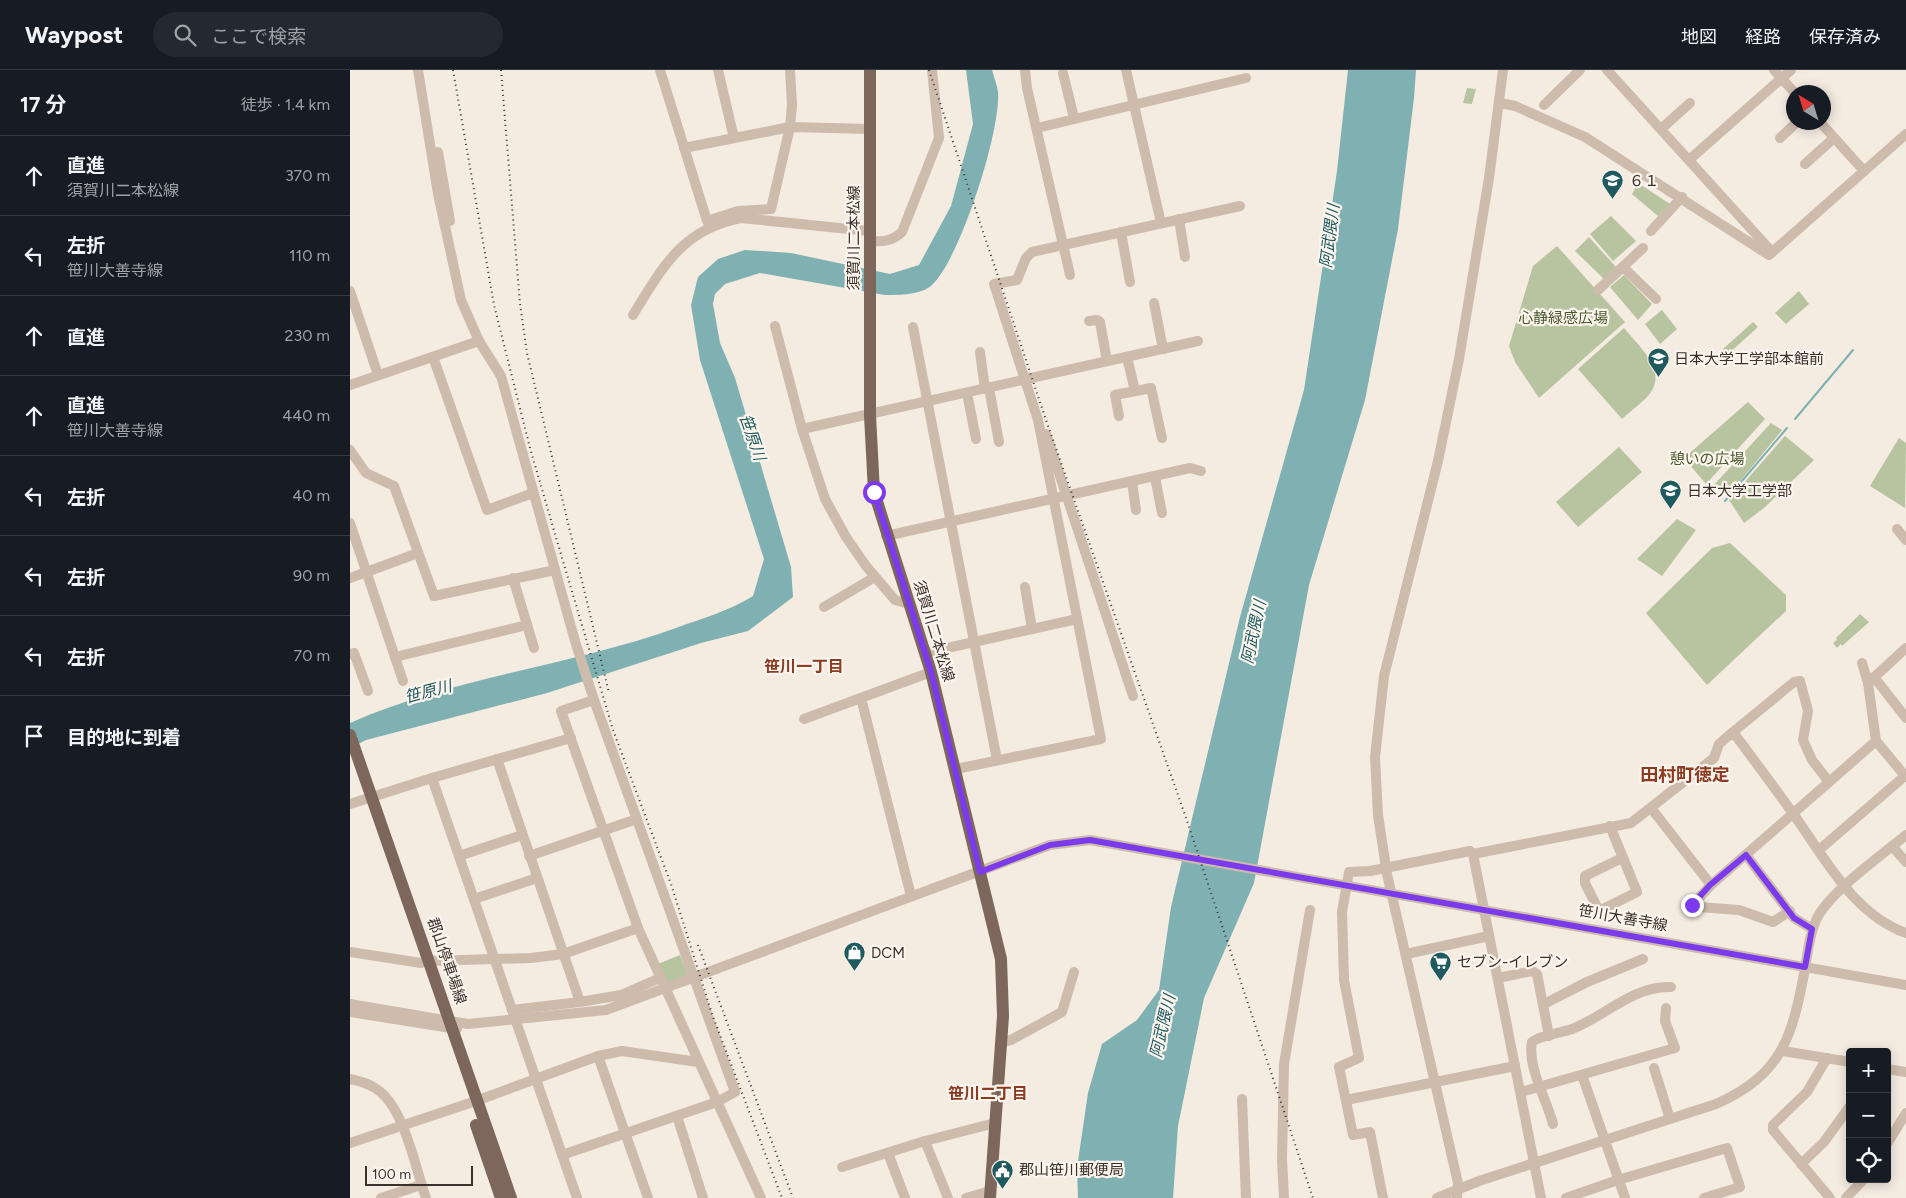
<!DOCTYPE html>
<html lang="ja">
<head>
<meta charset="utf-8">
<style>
	body { margin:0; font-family:Figtree,"Noto Sans JP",sans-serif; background:#242831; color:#f1f3f6 }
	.controls { position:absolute; right:15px; bottom:15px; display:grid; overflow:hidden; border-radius:5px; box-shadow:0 2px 12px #0003 }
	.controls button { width:45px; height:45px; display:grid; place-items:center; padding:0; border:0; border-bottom:1px solid #363941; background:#171b24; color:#f1f3f6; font:25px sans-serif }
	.compass { position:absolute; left:1436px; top:15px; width:45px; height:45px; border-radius:50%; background:#171b24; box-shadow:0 2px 12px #0003; rotate:322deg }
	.scale { position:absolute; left:15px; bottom:12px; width:108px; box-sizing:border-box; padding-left:5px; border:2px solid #3b302b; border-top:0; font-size:14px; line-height:18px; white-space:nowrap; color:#3b302b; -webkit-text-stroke:4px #fbf5ee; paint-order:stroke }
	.stop { position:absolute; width:15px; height:15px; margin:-11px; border:4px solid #7c3aed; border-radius:50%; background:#fff }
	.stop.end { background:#7c3aed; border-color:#fff; box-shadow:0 1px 5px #0008 }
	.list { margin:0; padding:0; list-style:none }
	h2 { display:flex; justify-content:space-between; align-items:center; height:65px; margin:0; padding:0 20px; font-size:21px }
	h2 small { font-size:16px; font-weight:400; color:#9ea1a6 }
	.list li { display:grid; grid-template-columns:32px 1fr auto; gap:15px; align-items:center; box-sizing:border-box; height:80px; padding:0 20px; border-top:1px solid #363941 }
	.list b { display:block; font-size:19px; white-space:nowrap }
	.list p { margin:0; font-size:16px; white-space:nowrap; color:#9ea1a6 }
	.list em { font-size:16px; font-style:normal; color:#9ea1a6 }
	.icon { flex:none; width:28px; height:28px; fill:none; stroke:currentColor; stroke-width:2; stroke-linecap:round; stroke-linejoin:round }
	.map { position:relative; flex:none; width:1556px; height:1128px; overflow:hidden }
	header { display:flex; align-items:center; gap:30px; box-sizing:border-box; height:70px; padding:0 25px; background:#171b24; border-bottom:1px solid #363941 }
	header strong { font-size:24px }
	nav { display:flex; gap:28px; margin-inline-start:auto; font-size:18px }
	.search { width:350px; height:45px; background:#242831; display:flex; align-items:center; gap:12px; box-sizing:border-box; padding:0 18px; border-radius:28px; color:#9ea1a6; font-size:19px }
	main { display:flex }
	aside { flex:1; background:#171b24 }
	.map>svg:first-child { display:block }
	.green { fill:#b8c4a0 }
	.water { fill:#7fb0b2 }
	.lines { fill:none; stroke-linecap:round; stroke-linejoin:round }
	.stream { stroke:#7fb0b2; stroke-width:2 }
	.minor { stroke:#cdbbac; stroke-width:10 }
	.major { stroke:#7d675c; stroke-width:12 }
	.rail { stroke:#3b302b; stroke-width:2; stroke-dasharray:1 4; stroke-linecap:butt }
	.route { stroke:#7c3aed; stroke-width:6 }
	.labels { text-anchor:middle; stroke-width:4.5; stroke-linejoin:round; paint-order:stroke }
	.poi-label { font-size:15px; fill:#3b302b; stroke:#fbf5ee; text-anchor:start }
	.street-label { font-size:15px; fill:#3b302b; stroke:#fbf5ee }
	.park-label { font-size:15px; fill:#4a5a2e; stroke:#fbf5ee }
	.water-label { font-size:16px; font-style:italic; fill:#1f5a5e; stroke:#fbf5ee }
	.neighbourhood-label { font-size:16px; font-weight:bold; fill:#8c3b22; stroke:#fbf5ee }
	.quarter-label { font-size:18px; font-weight:bold; fill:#8c3b22; stroke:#fbf5ee }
</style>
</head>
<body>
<header>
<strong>Waypost</strong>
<div class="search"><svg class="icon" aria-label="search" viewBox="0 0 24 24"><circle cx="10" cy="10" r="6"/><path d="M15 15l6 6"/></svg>ここで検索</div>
<nav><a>地図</a><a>経路</a><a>保存済み</a></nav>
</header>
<main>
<aside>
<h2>17 分<small>徒歩 · 1.4 km</small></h2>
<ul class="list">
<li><svg class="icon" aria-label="ahead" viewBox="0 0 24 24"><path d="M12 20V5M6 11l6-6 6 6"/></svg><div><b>直進</b><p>須賀川二本松線</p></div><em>370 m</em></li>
<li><svg class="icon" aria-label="left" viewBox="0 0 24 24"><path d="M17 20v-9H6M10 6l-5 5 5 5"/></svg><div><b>左折</b><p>笹川大善寺線</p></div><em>110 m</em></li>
<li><svg class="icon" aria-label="ahead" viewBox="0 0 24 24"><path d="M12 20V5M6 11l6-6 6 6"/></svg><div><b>直進</b></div><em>230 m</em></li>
<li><svg class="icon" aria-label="ahead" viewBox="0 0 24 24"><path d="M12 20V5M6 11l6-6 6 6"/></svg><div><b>直進</b><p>笹川大善寺線</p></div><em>440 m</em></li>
<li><svg class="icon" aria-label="left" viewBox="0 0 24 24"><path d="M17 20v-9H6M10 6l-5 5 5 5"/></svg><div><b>左折</b></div><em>40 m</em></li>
<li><svg class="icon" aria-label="left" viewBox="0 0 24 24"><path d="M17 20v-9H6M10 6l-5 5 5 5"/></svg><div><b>左折</b></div><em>90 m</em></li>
<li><svg class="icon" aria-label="left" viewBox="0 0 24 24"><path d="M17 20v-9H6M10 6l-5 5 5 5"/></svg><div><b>左折</b></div><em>70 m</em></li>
<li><svg class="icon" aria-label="arrive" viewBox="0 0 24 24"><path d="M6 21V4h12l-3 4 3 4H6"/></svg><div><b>目的地に到着</b></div></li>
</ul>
</aside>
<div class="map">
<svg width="1556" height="1128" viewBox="0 0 1556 1128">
	<rect width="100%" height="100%" fill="#f4ebe1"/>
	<g class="green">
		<polygon points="1117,18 1126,19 1122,34 1113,33"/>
		<polygon points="1288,113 1320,134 1308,146 1282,124"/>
		<polygon points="1261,146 1286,171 1263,191 1240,164"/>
		<polygon points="1239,167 1266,197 1254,209 1225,181"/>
		<polygon points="1207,176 1275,252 1189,328 1165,292 1159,276 1183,196"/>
		<polygon points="1274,205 1302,234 1288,250 1260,217"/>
		<polygon points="1449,221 1459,234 1436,254 1425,243"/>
		<polygon points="1312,240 1327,259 1310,274 1295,254"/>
		<polygon points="1403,252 1408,257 1377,285 1372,280"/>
		<path d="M1274 258C1287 274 1317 300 1301 322 1294 332 1281 340 1272 349L1228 299Z"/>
		<polygon points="1398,332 1415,349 1356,414 1334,388"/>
		<polygon points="1421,353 1432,360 1378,426 1363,416"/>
		<polygon points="1435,366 1464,390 1414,438 1394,453 1379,430"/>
		<polygon points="1549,368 1556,373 1555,438 1520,416"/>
		<polygon points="1269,377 1292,402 1228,457 1206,432"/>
		<polygon points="1327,449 1346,460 1312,506 1287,489"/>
		<polygon points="1380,473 1436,525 1436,541 1357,615 1296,543 1362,478"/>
		<polygon points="1510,544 1519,552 1492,576 1491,574 1487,578 1483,573 1487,570 1486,568"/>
		<polygon points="330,885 338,905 315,914 308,894"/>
	</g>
	<g class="water">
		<path d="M616 0H642C644 7 647 15 648 22 651 61 610 189 582 215 571 225 549 225 535 225L410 203 375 214 365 224 363 234 370 273 385 308 441 497 443 527 398 561 351 573 197 623 16 670 0 678V653C104 607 220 596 326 558 353 548 379 541 403 526L414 489 350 290 341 235 348 207 368 189 395 180 441 183 540 204 569 195 601 136 623 54Z"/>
		<polygon points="998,0 1066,0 1064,28 1048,159 1015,330 959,515 904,813 854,928 828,1056 823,1128 728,1128 727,1098 738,1023 752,974 787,950 809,920 821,837 890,547 954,320 987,101"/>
	</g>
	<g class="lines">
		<g class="stream">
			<polyline points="1445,349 1503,280"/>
			<polyline points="1375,431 1437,358"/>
		</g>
		<g class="minor">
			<polyline points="68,0 88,124 111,230 129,271 151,306 225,571 244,630 385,1022 367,1032 212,1085"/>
			<polyline points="310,0 357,151 388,141 421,139 440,57 442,35 440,0"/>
			<polyline points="368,0 384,68"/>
			<polyline points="675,0 677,18 720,205"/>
			<polyline points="776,0 811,153"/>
			<polyline points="1257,0 1422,182"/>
			<polyline points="1424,0 1444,22"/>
			<polyline points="713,3 724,48"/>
			<polyline points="1150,33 1165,36 1235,67 1419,185 1556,64"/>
			<polyline points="1194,35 1230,0"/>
			<polyline points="1470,52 1514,101"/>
			<polyline points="687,58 896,8"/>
			<polyline points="1311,59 1340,33"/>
			<polyline points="1430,68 1447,52"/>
			<polyline points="334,78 440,57 519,59"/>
			<polyline points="88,82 100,151"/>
			<polyline points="1339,90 1441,0"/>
			<polyline points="1455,94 1484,68"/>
			<polyline points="829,149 835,187"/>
			<polyline points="1301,161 1332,127"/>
			<polyline points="771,162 780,212"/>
			<path d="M520 171C534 172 542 171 552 162L589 68 582 0"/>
			<polyline points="1273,197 1306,229"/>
			<polyline points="1248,220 1293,178"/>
			<polyline points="0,221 28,305"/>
			<polyline points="804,233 813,279"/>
			<path d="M283 245C312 198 332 159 391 148L519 161"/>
			<polyline points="739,251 747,250 750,252 757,291"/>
			<polyline points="425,256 452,359 475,429 496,467 516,496 545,530 559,534"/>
			<polyline points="563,257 647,690"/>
			<polyline points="630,282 635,319"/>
			<polyline points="83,287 137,440 183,423"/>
			<polyline points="777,287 785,321"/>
			<polyline points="0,315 129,271"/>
			<polyline points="639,318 649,372"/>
			<polyline points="617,323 626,369"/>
			<polyline points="769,346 765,325 801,318 812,368"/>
			<polyline points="452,359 848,271"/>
			<polyline points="696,364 783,626"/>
			<polyline points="0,380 16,403 44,416 84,526 205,500"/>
			<polyline points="805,407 812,443"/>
			<polyline points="782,412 786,440"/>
			<polyline points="0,453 53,611"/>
			<polyline points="1547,459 1556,470"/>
			<polyline points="536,466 840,398 851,401"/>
			<polyline points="0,508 68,483"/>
			<polyline points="163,508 184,578"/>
			<polyline points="675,517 682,559"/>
			<polyline points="474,537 525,507"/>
			<polyline points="575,583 727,549"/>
			<polyline points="0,584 4,583 18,621"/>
			<polyline points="45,587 177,555"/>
			<polyline points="1512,593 1518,613"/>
			<polyline points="1524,607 1556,648"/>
			<polyline points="511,628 561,826"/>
			<polyline points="244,630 211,641 288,858 411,1128"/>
			<polyline points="454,649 581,602"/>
			<polyline points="1383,662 1444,612 1450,611 1458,641 1453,670 1462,690 1479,712"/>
			<polyline points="1526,671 1556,707"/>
			<polyline points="147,689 230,932 162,940"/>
			<polyline points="606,699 751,669 688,350 644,214 667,210 676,188 682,182 890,136"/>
			<polyline points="82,708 227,1128"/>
			<polyline points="0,734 82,708 221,668"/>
			<polyline points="1301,738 1361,815"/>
			<polyline points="1260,756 1287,822 1249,841 1235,813 1235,806 1272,788"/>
			<polyline points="1542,776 1556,792"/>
			<polyline points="1469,780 1556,705"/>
			<polyline points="1123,784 1191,1128"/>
			<polyline points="1396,785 1444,848 1462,859"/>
			<polyline points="109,786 172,765"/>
			<polyline points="179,786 287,749"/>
			<polyline points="124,829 187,808"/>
			<polyline points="1342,835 1361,815 1526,671 1518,613 1556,578"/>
			<polyline points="1349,837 1389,840 1423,852 1440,841"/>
			<polyline points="0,882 71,893"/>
			<polyline points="1056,884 1139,866"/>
			<polyline points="79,891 181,888 213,884 288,858"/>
			<polyline points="1148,908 1182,901 1187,904 1199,966"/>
			<polyline points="230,932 271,925 310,908"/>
			<polyline points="0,934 118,954 256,940 700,775 740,770 1556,915"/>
			<polyline points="1194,934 1237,912 1293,889"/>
			<polyline points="0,942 107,959"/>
			<polyline points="652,972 661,970 712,942 724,902"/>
			<polyline points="1433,981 1500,992"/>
			<polyline points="248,986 298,1128"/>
			<polyline points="1477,988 1457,1022 1423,1055 1423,1060 1480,1128"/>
			<polyline points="1304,998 1320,1049"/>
			<polyline points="1537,999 1556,1002"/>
			<polyline points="1232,1005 1275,1128"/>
			<path d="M0 1009C9 1011 18 1013 25 1018 54 1035 65 1097 76 1128"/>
			<polyline points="1171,1022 1325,978 1315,951 1316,938"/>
			<polyline points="892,1029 896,1128"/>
			<polyline points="996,1030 1165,996"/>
			<polyline points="327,1046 353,1128"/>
			<path d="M1203 1054C1197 1030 1177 997 1182 972 1190 965 1211 963 1222 959 1254 947 1284 915 1321 917"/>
			<polyline points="575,1071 598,1128"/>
			<polyline points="0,1073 126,1031 248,986 272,981 348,992"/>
			<polyline points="1537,1074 1556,1043"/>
			<polyline points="538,1083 555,1128"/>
			<polyline points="1451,1094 1474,1072 1500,1036"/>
			<polyline points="492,1097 575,1071 645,1053"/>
			<polyline points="31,1128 71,1115"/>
			<polyline points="616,1128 640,1121"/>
			<polyline points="934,1128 932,1089 934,994 960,840"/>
			<path d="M1033 1128 1020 1062 1003 1065 989 997 1009 988 994 910 992 842 999 802 1020 801 1120 781 1123 784 1281 753 1364 688 1369 674 1383 662C1404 690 1424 717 1444 745 1475 788 1503 844 1556 863"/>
			<path d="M1087 1128 1129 1111 1366 1034C1433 1004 1442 967 1455 899 1458 882 1459 864 1467 848 1481 821 1532 785 1556 765"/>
			<polyline points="1107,1128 1108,1113 1037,804 1028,745 1025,687 1034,606 1088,391 1109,289 1139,108 1153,0"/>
			<polyline points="1216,1128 1268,1110 1377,1078 1390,1117 1354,1128"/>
			<polyline points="1496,1128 1514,1109"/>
		</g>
		<g class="major">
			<polyline points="520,0 520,345 524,422 581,602 651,889 653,946 640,1128"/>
			<polyline points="0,665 161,1128"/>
			<polyline points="126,1055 151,1128"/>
		</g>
		<g class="rail">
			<polyline points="103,0 144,235 180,378 210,481 263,660 321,814 362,944 432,1128"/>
			<polyline points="151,0 170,234 177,283 259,623"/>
			<polyline points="579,0 696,350 835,745 963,1128"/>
			<polyline points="348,875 443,1128"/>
		</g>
	</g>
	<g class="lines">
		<polyline class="route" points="524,422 581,602 630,802 700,775 740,770 1455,897 1462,859 1444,848 1396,785 1360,815 1342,835"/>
	</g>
	<defs>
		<symbol id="university-pin" viewBox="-11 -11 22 30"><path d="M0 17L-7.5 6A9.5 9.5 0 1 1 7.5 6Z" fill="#1f5a5e" stroke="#fbf5ee"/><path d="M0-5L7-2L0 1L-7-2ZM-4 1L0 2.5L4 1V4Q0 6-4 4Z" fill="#fff"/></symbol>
		<symbol id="school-pin" viewBox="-11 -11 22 30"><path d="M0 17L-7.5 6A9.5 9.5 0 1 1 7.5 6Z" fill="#1f5a5e" stroke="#fbf5ee"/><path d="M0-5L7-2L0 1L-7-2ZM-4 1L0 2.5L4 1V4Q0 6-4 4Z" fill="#fff"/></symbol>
		<symbol id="shop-pin" viewBox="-11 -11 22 30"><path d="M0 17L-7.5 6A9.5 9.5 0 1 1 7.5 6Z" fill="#1f5a5e" stroke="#fbf5ee"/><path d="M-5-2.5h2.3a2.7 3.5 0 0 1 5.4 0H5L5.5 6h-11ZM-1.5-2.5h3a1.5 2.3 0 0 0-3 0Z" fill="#fff"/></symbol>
		<symbol id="supermarket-pin" viewBox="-11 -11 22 30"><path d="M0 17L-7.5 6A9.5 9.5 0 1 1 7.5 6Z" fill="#1f5a5e" stroke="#fbf5ee"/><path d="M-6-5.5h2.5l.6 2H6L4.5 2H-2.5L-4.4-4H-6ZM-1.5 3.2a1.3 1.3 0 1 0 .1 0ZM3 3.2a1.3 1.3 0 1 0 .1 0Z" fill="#fff"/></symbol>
		<symbol id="civic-pin" viewBox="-11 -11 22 30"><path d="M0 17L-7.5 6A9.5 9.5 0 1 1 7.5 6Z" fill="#1f5a5e" stroke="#fbf5ee"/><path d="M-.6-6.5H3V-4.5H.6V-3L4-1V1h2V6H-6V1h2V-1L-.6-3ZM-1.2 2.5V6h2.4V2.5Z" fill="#fff"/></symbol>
	</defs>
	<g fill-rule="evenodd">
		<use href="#university-pin" x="1250" y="98" width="25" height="34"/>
		<use href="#school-pin" x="1296" y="276" width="25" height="34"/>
		<use href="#university-pin" x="1308" y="408" width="25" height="34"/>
		<use href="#shop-pin" x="492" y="870" width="25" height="34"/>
		<use href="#supermarket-pin" x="1078" y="880" width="25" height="34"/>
		<use href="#civic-pin" x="640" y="1088" width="25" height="34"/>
	</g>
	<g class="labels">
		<g class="poi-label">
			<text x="1279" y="116">６１</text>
			<text x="1324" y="294">日本大学工学部本館前</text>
			<text x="1337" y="426">日本大学工学部</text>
			<text x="521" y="888">DCM</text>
			<text x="1107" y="897">セブン-イレブン</text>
			<text x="669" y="1105">郡山笹川郵便局</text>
		</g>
		<g class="street-label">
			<text transform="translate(504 168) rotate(-90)" y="5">須賀川二本松線</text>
			<text transform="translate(584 561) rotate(73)" y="5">須賀川二本松線</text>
			<text transform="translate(1273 848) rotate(10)" y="5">笹川大善寺線</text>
			<text transform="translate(97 891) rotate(71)" y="5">郡山停車場線</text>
		</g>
		<g class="park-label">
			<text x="1213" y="253">心静緑感広場</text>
			<text x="1357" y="394">憩いの広場</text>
		</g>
		<g class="water-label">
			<text transform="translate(979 166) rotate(-83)" y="6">阿武隈川</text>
			<text transform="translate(403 367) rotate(71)" y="6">笹原川</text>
			<text transform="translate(903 562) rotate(-78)" y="6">阿武隈川</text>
			<text transform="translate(78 621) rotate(-15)" y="6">笹原川</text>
			<text transform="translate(812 956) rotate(-77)" y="6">阿武隈川</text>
		</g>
		<g class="neighbourhood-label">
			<text x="454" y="602">笹川一丁目</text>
			<text x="638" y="1029">笹川二丁目</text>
		</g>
		<g class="quarter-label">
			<text x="1335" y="711">田村町徳定</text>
		</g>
	</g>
</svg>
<div class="controls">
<button>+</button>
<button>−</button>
<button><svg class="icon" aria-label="locate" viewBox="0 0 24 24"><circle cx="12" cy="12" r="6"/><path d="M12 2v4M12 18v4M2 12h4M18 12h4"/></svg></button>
</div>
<svg class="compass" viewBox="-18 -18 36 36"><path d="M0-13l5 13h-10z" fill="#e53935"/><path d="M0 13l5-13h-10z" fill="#9ea1a6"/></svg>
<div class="scale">100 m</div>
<div class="stop" style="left:524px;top:422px"></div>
<div class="stop end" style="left:1342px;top:835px"></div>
</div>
</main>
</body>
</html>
